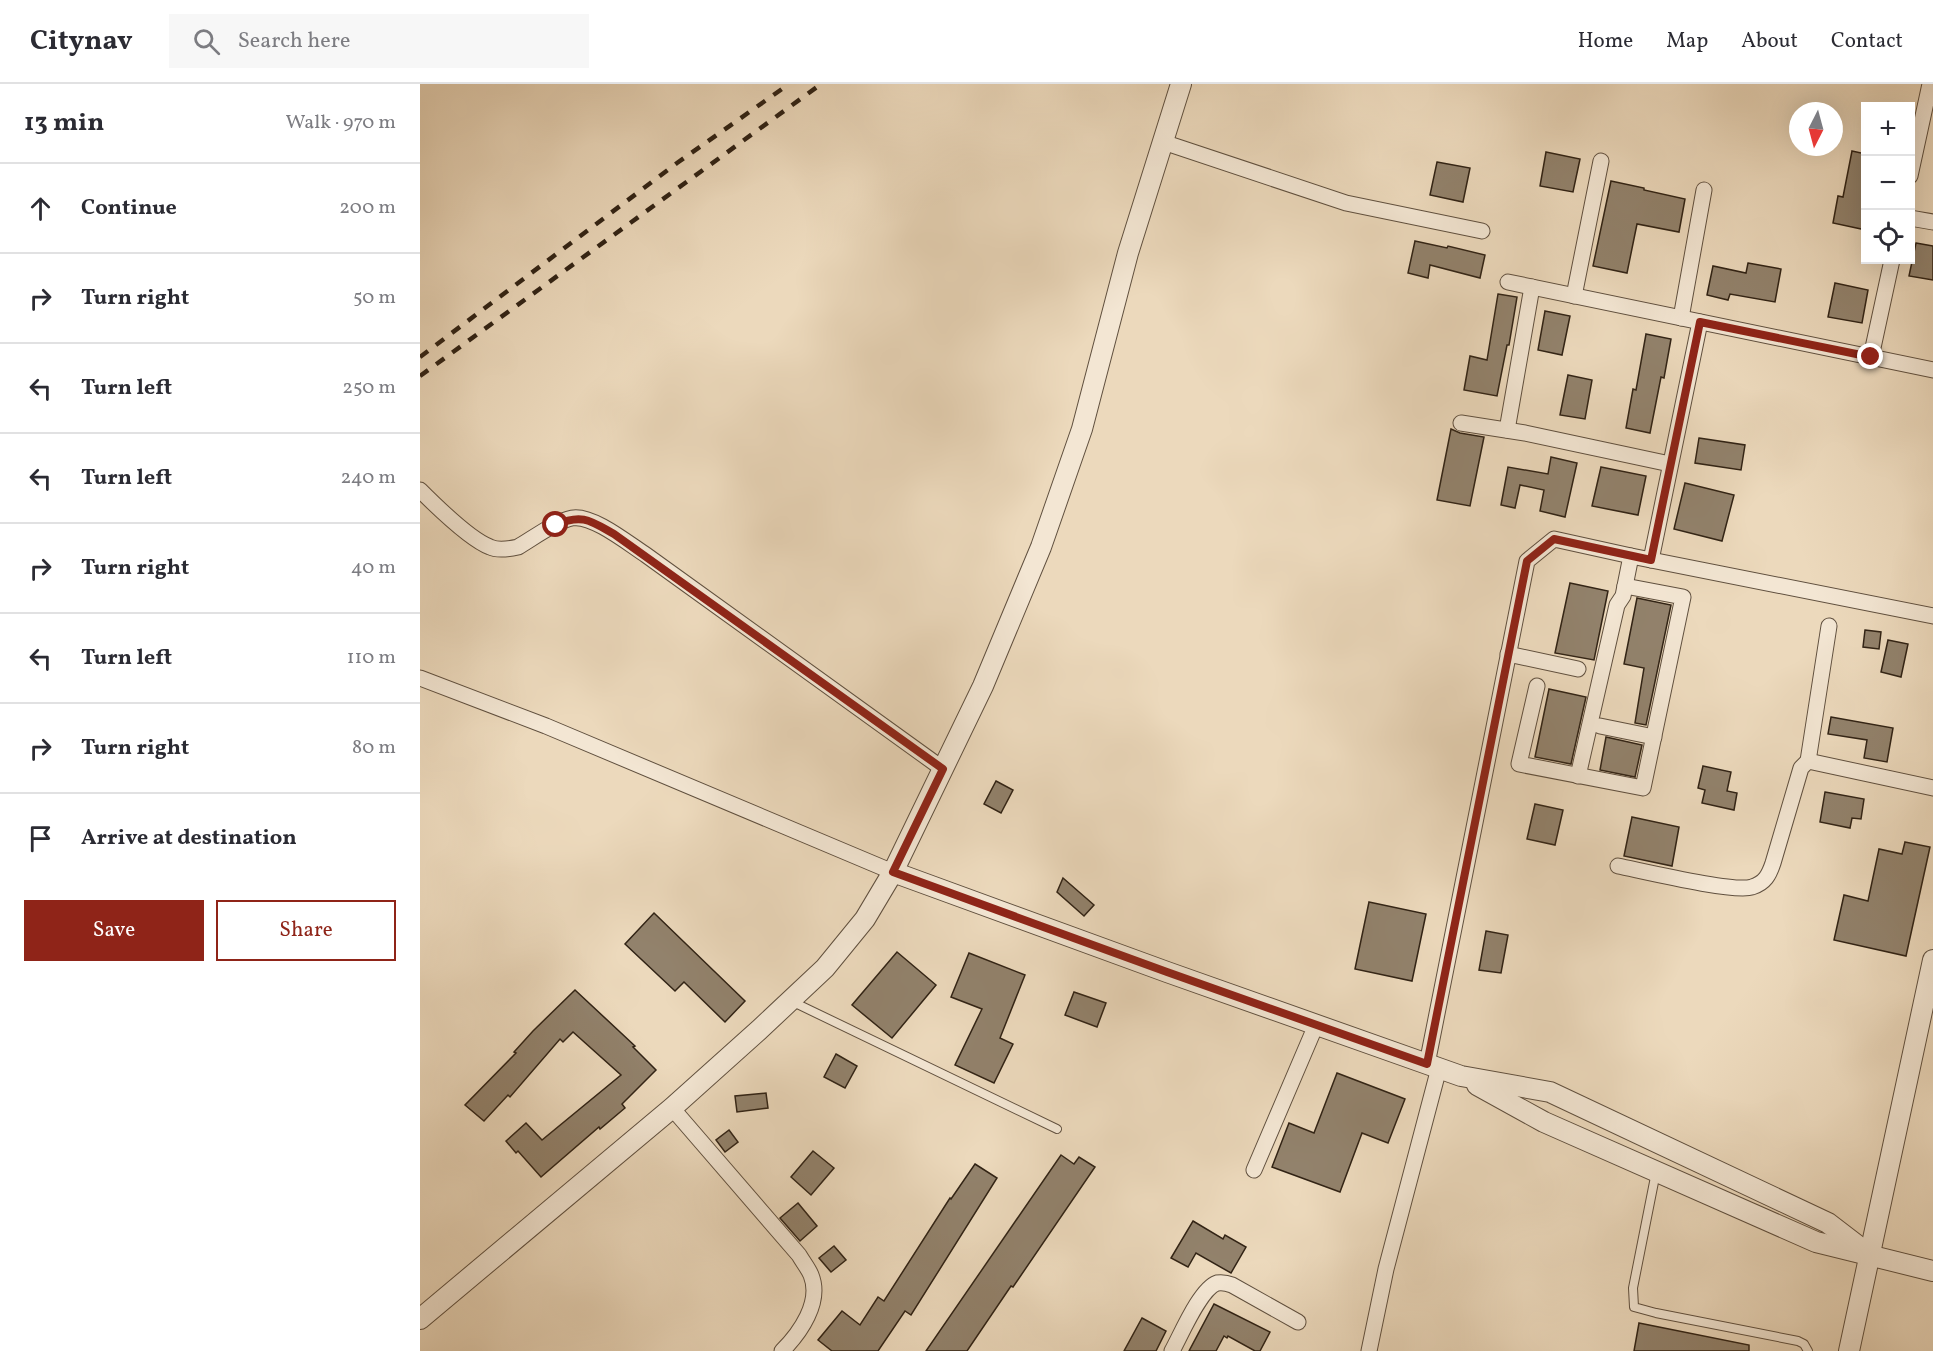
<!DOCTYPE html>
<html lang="en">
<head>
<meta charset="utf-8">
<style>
	body { margin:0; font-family:Vollkorn,serif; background:#f7f7f7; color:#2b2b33 }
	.controls { position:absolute; right:18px; top:18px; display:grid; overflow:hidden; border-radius:0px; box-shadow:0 6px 24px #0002 }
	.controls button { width:54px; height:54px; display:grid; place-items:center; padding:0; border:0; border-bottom:2px solid #e1e1e2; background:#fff; color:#2b2b33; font:30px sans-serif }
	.compass { position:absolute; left:1369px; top:18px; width:54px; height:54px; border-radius:50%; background:#fff; box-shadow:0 6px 24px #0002; rotate:186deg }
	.stop { position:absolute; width:18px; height:18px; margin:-14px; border:4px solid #8f2418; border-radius:50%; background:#fff }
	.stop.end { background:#8f2418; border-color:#fff; box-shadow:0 2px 6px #0008 }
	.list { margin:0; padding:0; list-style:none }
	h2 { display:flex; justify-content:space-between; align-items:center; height:78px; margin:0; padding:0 24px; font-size:26px }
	h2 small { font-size:20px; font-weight:400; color:#7c7c81 }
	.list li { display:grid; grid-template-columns:39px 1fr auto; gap:18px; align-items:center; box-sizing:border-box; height:90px; padding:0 24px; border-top:2px solid #e1e1e2 }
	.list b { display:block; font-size:22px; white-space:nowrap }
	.list em { font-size:20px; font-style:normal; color:#7c7c81 }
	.actions { display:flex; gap:12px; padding:18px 24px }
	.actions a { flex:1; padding:14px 0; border:2px solid #8f2418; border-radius:0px; text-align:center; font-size:21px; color:#8f2418 }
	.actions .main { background:#8f2418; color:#fff }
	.icon { flex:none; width:33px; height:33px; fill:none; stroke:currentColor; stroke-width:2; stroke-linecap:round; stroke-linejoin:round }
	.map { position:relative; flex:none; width:1513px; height:1267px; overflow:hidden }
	header { display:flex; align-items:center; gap:36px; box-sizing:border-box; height:84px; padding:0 30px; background:#fff; border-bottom:2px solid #e1e1e2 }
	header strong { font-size:28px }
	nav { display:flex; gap:33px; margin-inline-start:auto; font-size:21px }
	.search { width:420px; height:54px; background:#f7f7f7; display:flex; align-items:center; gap:15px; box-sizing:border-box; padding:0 21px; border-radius:0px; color:#7c7c81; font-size:22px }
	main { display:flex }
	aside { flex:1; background:#fff }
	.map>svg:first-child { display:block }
	.building { fill:#92826c; stroke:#312315; stroke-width:1.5 }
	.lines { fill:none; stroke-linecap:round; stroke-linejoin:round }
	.service-casing { stroke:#60503f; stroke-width:10 }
	.minor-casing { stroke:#60503f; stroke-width:17 }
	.tertiary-casing { stroke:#60503f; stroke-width:22 }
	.service { stroke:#f3e6d3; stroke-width:8 }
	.minor { stroke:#f3e6d3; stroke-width:15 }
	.tertiary { stroke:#f3e6d3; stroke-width:20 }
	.rail { stroke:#312315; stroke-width:4.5; stroke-dasharray:10 10; stroke-linecap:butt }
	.route { stroke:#8f2418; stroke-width:8 }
</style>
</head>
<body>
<header>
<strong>Citynav</strong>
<div class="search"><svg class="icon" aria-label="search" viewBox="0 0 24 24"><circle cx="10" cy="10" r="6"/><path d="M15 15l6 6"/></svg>Search here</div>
<nav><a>Home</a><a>Map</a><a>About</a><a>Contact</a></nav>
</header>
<main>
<aside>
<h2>13 min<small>Walk · 970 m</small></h2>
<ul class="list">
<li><svg class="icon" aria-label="ahead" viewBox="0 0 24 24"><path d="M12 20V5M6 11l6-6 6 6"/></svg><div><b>Continue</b></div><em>200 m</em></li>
<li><svg class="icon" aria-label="right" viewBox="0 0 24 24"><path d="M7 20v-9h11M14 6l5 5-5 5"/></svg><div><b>Turn right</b></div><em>50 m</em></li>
<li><svg class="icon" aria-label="left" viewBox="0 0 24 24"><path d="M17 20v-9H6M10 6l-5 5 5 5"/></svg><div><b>Turn left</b></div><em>250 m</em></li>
<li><svg class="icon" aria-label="left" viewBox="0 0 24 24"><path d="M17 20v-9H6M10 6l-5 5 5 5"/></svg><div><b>Turn left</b></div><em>240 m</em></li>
<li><svg class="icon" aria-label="right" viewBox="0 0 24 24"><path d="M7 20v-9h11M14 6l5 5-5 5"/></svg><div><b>Turn right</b></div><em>40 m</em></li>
<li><svg class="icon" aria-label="left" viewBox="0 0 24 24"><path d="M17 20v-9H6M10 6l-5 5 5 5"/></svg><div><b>Turn left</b></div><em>110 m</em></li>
<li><svg class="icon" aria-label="right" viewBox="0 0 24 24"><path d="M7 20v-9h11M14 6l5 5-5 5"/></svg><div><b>Turn right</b></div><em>80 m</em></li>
<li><svg class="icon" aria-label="arrive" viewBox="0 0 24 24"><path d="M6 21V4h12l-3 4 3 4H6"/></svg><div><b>Arrive at destination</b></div></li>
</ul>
<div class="actions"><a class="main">Save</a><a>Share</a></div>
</aside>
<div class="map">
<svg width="1513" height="1267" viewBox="0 0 1513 1267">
	<rect width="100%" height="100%" fill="#ecd9bc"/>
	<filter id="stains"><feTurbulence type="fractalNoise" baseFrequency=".00333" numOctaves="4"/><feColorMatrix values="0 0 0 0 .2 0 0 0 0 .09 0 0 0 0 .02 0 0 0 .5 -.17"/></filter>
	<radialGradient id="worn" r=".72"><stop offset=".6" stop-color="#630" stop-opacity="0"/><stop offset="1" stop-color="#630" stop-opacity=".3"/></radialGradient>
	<g class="building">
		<polygon points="1432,67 1446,70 1446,146 1413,139 1418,112 1423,113"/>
		<polygon points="1126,68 1160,75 1153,108 1120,102"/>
		<polygon points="1017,78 1050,84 1043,118 1010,111"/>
		<polygon points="1191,97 1224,104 1224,106 1265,115 1259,148 1217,140 1207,189 1173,182"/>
		<polygon points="995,157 1027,164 1028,162 1065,171 1060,194 1010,181 1008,194 988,189"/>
		<polygon points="1496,159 1513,162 1513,196 1489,192"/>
		<polygon points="1328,179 1361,185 1355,218 1310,210 1308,216 1287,211 1293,182 1326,189"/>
		<polygon points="1415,199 1448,206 1442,239 1408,233"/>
		<polygon points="1078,210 1097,213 1089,261 1087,261 1077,312 1044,306 1050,272 1067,276"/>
		<polygon points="1125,227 1150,232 1142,271 1118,266"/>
		<polygon points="1226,250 1251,255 1244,294 1241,293 1230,349 1206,344 1213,305 1216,306"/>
		<polygon points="1148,291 1172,296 1165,335 1140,331"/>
		<polygon points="1031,345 1040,349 1064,353 1050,422 1017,416"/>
		<polygon points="1279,354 1325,361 1321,386 1275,379"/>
		<polygon points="1131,373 1157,379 1145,433 1120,427 1124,406 1100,401 1095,424 1081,421 1088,383 1128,390"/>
		<polygon points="1181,383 1226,392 1218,431 1172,422"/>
		<polygon points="1265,399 1314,411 1302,457 1254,445"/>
		<polygon points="1150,499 1188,507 1174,576 1135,569"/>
		<polygon points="1217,514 1251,521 1226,641 1215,639 1224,584 1204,580"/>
		<polygon points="1445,546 1461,548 1459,565 1443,563"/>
		<polygon points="1468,556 1488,560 1481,593 1461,588"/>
		<polygon points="1129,605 1166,613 1151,680 1115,673"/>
		<polygon points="1411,633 1473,644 1467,678 1444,674 1447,656 1408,650"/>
		<polygon points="1186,653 1222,661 1215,693 1180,686"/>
		<polygon points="1283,682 1311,688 1307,707 1317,709 1314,726 1282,719 1285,706 1278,704"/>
		<polygon points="576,697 593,706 581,729 564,720"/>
		<polygon points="1405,708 1444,715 1441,735 1432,734 1430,744 1400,738"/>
		<polygon points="1115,720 1143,726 1135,761 1107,755"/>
		<polygon points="1212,733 1259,743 1252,782 1204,772"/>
		<polygon points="1485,758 1510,763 1486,872 1414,856 1424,811 1448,817 1459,765 1482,770"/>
		<polygon points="643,794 674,821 664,832 637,808"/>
		<polygon points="949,818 1006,830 992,897 935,885"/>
		<polygon points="234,829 325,917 305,938 264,898 255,907 205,860"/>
		<polygon points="1066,847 1088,851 1081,889 1059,886"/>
		<polygon points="477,868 516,901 472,954 432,921"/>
		<polygon points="549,869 605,891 580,954 593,960 574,999 535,981 562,925 531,913"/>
		<polygon points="155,906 215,962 213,963 236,986 202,1020 205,1024 180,1045 179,1043 121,1093 98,1067 96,1069 86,1057 106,1039 122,1056 201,991 153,948 143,958 140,955 90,1013 88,1011 64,1037 45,1021 96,969 94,968 113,947"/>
		<polygon points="654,908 686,919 677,943 645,931"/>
		<polygon points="416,970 437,982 425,1004 404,993"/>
		<polygon points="917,989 985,1015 968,1059 942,1049 920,1108 852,1083 869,1039 894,1049"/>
		<polygon points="346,1009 348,1024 317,1028 315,1012"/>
		<polygon points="309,1046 318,1058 305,1068 296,1056"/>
		<polygon points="393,1067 414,1084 391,1111 371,1093"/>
		<polygon points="641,1071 654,1080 659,1073 675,1083 593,1203 591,1202 547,1267 506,1267"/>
		<polygon points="555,1080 577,1094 491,1231 485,1227 458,1267 412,1267 398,1256 422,1227 440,1241 458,1213 464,1217 530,1114 531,1115"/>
		<polygon points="378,1119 397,1142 380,1157 360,1134"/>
		<polygon points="773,1137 803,1155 805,1151 826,1163 811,1189 776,1169 768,1183 751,1174"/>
		<polygon points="414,1162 426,1176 411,1188 399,1174"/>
		<polygon points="794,1220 850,1248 840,1267 835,1267 808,1252 807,1254 804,1252 796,1267 769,1267"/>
		<polygon points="722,1234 746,1247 736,1267 704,1267"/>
		<polygon points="1219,1239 1329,1261 1329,1267 1214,1267"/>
	</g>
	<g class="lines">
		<defs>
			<g id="service">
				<polyline points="371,917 637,1045"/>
				<polyline points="1236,1088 1213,1204 1214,1223 1236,1229 1378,1257 1384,1260 1388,1267"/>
			</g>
			<g id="minor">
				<polyline points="743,58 926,119 1062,147"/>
				<polyline points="1490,92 1510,0"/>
				<polyline points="1490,134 1513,138"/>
				<polyline points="1088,198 1513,286"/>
				<polyline points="1154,212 1181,77"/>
				<polyline points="1261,234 1284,106"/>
				<polyline points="1451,273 1472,176"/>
				<polyline points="1041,339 1105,349 1250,380"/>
				<polyline points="1087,346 1112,203"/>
				<path d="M0 406C15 421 51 456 70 463 78 467 89 465 98 463 112 455 136 437 152 434 172 430 209 460 226 471L523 685"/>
				<polyline points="1231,476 1280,238"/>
				<polyline points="1088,570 1158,585"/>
				<polyline points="0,594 126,642 473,788"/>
				<polyline points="1117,602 1099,680 1223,704 1263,513 1205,502"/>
				<polyline points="1180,642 1234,653"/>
				<polyline points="1388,677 1409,542"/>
				<polyline points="1158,692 1197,521 1203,512 1211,472"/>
				<path d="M1198 782C1223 787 1314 809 1332 803 1345 799 1349 791 1353 779L1381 684 1388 677 1513 704"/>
				<polyline points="1007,980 1107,477 1134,455 1211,472 1513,532"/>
				<path d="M252 1024 379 1171C383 1178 388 1184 391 1191 402 1218 380 1249 362 1267"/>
				<polyline points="834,1086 896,941"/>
				<path d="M752 1267C761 1251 780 1205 797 1199 803 1198 807 1199 812 1201L878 1238"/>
				<polyline points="949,1267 966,1185 1019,984"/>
			</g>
			<g id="tertiary">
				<polyline points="473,788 747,888 1041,992 1130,1008 1408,1139 1451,1172"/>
				<polyline points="1057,1001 1124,1038 1396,1158 1513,1187"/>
				<polyline points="0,1235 252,1024 339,946 405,884 445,835 473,788 563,602 621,463 662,345 708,169 761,0"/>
				<polyline points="1429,1267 1513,876"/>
			</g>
		</defs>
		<use href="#service" class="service-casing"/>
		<use href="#minor" class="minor-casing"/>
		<use href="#tertiary" class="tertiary-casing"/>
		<use href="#service" class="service"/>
		<use href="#minor" class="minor"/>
		<use href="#tertiary" class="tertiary"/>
		<g class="rail">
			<polyline points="0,273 257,79 369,0"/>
			<polyline points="0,292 401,0"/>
		</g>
	</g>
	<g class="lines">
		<path class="route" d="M136 441C162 429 171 437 194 450L523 685 473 788 747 888 1007 980 1107 477 1134 455 1231 476 1280 238 1451 273"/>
	</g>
	<rect width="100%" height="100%" filter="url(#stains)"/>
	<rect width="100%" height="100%" fill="url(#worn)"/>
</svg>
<div class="controls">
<button>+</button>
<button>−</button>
<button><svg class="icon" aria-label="locate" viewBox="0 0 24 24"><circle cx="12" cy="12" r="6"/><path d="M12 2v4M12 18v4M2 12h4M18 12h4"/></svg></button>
</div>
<svg class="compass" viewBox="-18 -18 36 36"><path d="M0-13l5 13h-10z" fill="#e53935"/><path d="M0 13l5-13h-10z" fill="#7c7c81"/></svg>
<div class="stop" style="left:136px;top:441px"></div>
<div class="stop end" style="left:1451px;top:273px"></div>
</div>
</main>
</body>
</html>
